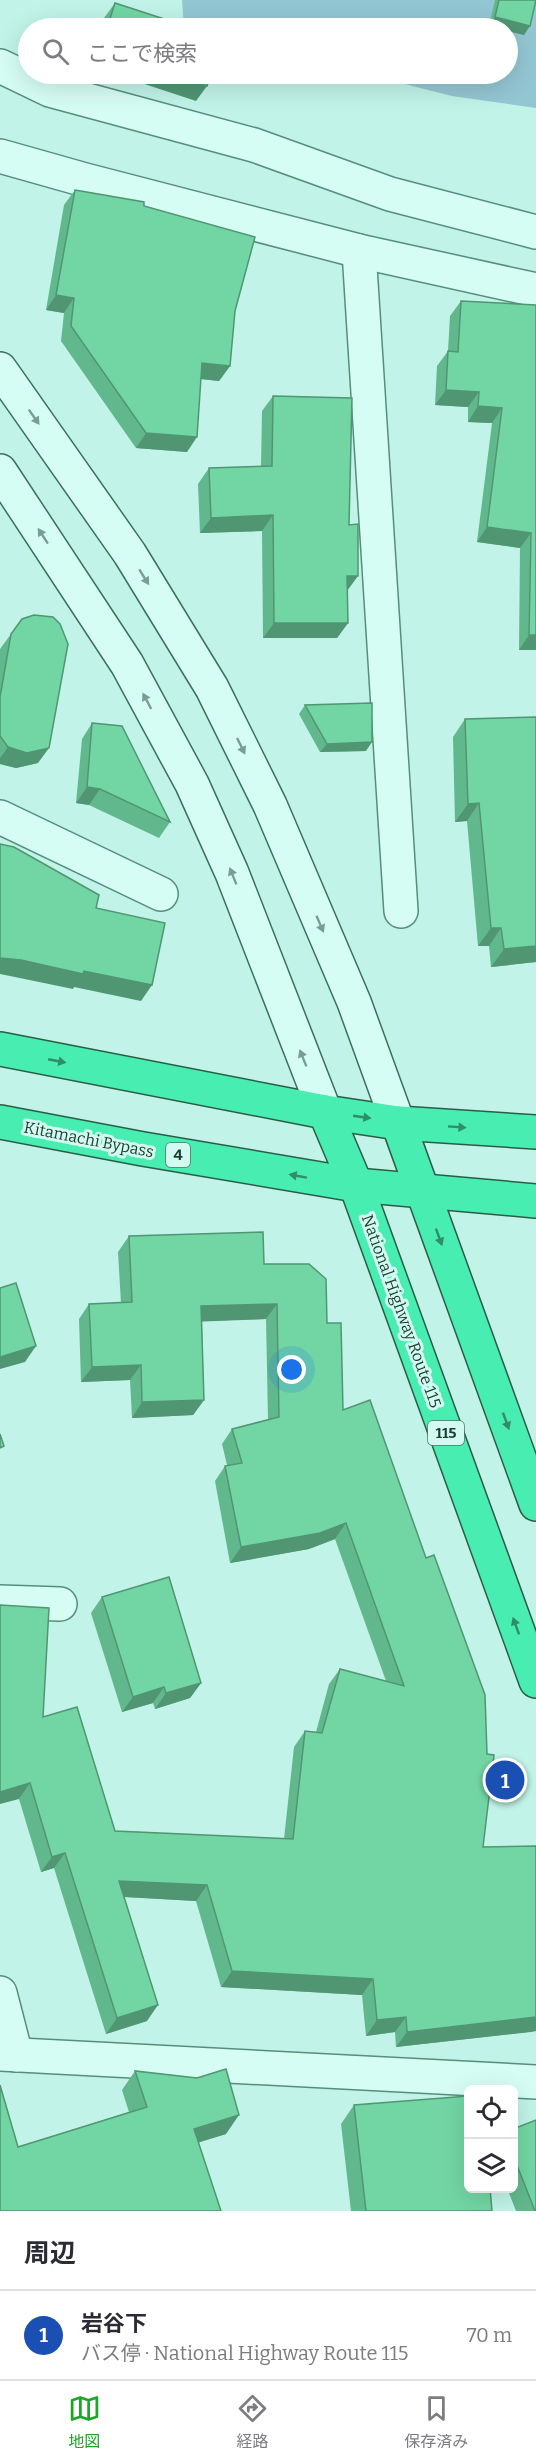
<!DOCTYPE html>
<html lang="ja">
<head>
<meta charset="utf-8">
<style>
	body { margin:0; font-family:Bitter,"Noto Sans JP",serif; background:#f7f7f7; color:#2b2b33 }
	.controls { position:absolute; right:18px; bottom:18px; display:grid; overflow:hidden; border-radius:9px; box-shadow:0 6px 24px #0002 }
	.controls button { width:54px; height:54px; display:grid; place-items:center; padding:0; border:0; border-bottom:2px solid #e1e1e2; background:#fff; color:#2b2b33; font:30px sans-serif }
	.you { position:absolute; left:292px; top:1370px; width:21px; height:21px; margin:-15px; border:4px solid #fff; border-radius:50%; background:#1a73e8; box-shadow:0 0 0 9px #1a73e833 }
	.badge { display:grid; place-items:center; width:39px; height:39px; border-radius:50%; background:#1ea629; color:#fff; font-size:20px; font-weight:700 }
	.pin { position:absolute; translate:-50% -50%; border:3px solid #fff; box-shadow:0 2px 6px #0006 }
	.list { margin:0; padding:0; list-style:none }
	h2 { display:flex; justify-content:space-between; align-items:center; height:78px; margin:0; padding:0 24px; font-size:26px }
	h2 small { font-size:20px; font-weight:400; color:#7c7c81 }
	.list li { display:grid; grid-template-columns:39px 1fr auto; gap:18px; align-items:center; box-sizing:border-box; height:90px; padding:0 24px; border-top:2px solid #e1e1e2 }
	.list b { display:block; font-size:22px; white-space:nowrap }
	.list p { margin:0; font-size:20px; white-space:nowrap; color:#7c7c81 }
	.list em { font-size:20px; font-style:normal; color:#7c7c81 }
	.icon { flex:none; width:33px; height:33px; fill:none; stroke:currentColor; stroke-width:2; stroke-linecap:round; stroke-linejoin:round }
	.map { position:relative; flex:none; width:536px; height:2211px; overflow:hidden }
	.search { position:absolute; background:#fff; box-shadow:0 6px 24px #0002; left:18px; right:18px; top:18px; height:66px; display:flex; align-items:center; gap:15px; box-sizing:border-box; padding:0 21px; border-radius:33px; color:#7c7c81; font-size:22px }
	.sheet { height:168px; background:#fff }
	nav { display:flex; justify-content:space-around; align-items:center; box-sizing:border-box; height:84px; border-top:2px solid #e1e1e2; background:#fff; font-size:16px; color:#7c7c81 }
	nav a { display:grid; justify-items:center; gap:3px }
	nav .on { color:#1ea629 }
	.map>svg:first-child { display:block }
	.green { fill:#93c6d3 }
	.lines { fill:none; stroke-linecap:round; stroke-linejoin:round }
	.street-casing { stroke:#568f79; stroke-width:36 }
	.secondary-casing { stroke:#39715a; stroke-width:36 }
	.highway-casing { stroke:#2b5d46; stroke-width:36 }
	.street { stroke:#d6fdf4; stroke-width:33 }
	.secondary { stroke:#d6fdf4; stroke-width:33 }
	.highway { stroke:#48edb2; stroke-width:33 }
	.wall { fill:#62b88d }
	.shaded-wall { fill:#509673 }
	.building { fill:#72d6a4; stroke:#509673; stroke-width:1.5 }
	.oneway { fill:#799d92 }
	.oneway2 { fill:#308c6a }
	.labels { text-anchor:middle; stroke-width:6; stroke-linejoin:round; paint-order:stroke }
	.shield { fill:#d2faf1; stroke:#537669; stroke-width:1.5 }
	.shield-label { font-size:15px; font-weight:bold; fill:#1c3d2f }
	.street-label { font-size:16px; fill:#1c3d2f; stroke:#d2faf1 }
</style>
</head>
<body>
<div class="map">
<svg width="536" height="2211" viewBox="0 0 536 2211">
	<rect width="100%" height="100%" fill="#c1f3e8"/>
	<polygon class="green" points="182,0 536,0 536,108 452,96 365,74 508,74 508,28 190,28 184,27"/>
	<g class="lines">
		<defs>
			<g id="street">
				<polyline points="0,66 50,90 254,145 390,194 536,232"/>
				<polyline points="0,156 85,180 359,251 536,290"/>
				<polyline points="359,251 401,911"/>
				<polyline points="0,817 161,894"/>
				<polyline points="0,1602 60,1604"/>
				<polyline points="0,1993 16,2055"/>
				<polyline points="0,2054 536,2082"/>
			</g>
			<g id="secondary">
				<polyline points="0,369 130,554 212,688 270,805 354,1002 398,1123"/>
				<polyline points="0,471 127,664 192,784 232,873 325,1112"/>
			</g>
			<g id="highway">
				<polyline points="0,1049 325,1112 398,1123 536,1132"/>
				<polyline points="325,1112 356,1185 536,1681"/>
				<polyline points="0,1122 143,1149 356,1185 536,1201"/>
				<polyline points="398,1123 536,1504"/>
			</g>
		</defs>
		<use href="#street" class="street-casing"/>
		<use href="#secondary" class="secondary-casing"/>
		<use href="#highway" class="highway-casing"/>
		<use href="#street" class="street"/>
		<use href="#secondary" class="secondary"/>
		<use href="#highway" class="highway"/>
	</g>
	<g class="wall">
		<polygon points="495,0 536,0 524,35 507,28 498,28 489,26"/>
		<polygon points="115,3 192,28 101,28 104,18"/>
		<polygon points="75,190 144,206 235,311 230,366 219,381 201,379 187,452 136,448 61,341 64,313 46,310 64,205"/>
		<polygon points="461,301 536,305 536,650 519,650 520,548 477,542 492,423 468,422 468,407 435,405 437,366 448,351 450,316"/>
		<polygon points="273,396 347,591 348,623 337,638 263,638 262,531 200,533 198,484 209,468 261,466 262,411"/>
		<polygon points="11,634 38,763 16,768 0,764 0,649"/>
		<polygon points="305,705 366,751 320,752 299,714"/>
		<polygon points="465,719 536,962 491,967 489,946 478,946 467,821 455,822 453,737"/>
		<polygon points="92,723 170,822 159,838 89,805 76,803 82,739"/>
		<polygon points="129,1236 264,1264 327,1323 343,1410 483,1847 536,1846 536,2031 396,2047 395,2032 366,2036 362,1995 221,1987 196,1901 124,1897 147,2021 106,2034 54,1868 41,1872 19,1799 43,1717 115,1831 284,1839 294,1747 305,1731 316,1732 329,1684 340,1669 386,1681 335,1539 309,1549 230,1563 215,1481 225,1466 227,1465 222,1444 232,1429 268,1420 266,1319 202,1321 204,1400 193,1415 132,1418 130,1380 81,1382 79,1319 89,1304 121,1303 118,1252"/>
		<polygon points="102,1597 201,1683 190,1698 155,1709 153,1703 122,1712 91,1613"/>
		<polygon points="135,2071 226,2134 199,2142 18,2147 129,2112 122,2090"/>
		<polygon points="354,2105 492,2211 351,2211 341,2124"/>
		<polygon points="513,2129 536,2211 516,2211 507,2188 513,2188"/>
	</g>
	<g class="shaded-wall">
		<polygon points="495,17 530,26 524,35 507,31 507,28 498,28 489,26"/>
		<polygon points="114,74 171,74 207,86 196,101"/>
		<polygon points="56,295 74,298 64,313 46,310"/>
		<polygon points="202,363 230,366 219,381 192,378"/>
		<polygon points="446,390 479,392 468,407 435,405"/>
		<polygon points="478,406 502,408 492,423 468,422"/>
		<polygon points="146,433 197,437 187,452 136,448"/>
		<polygon points="273,515 262,531 200,533 211,518"/>
		<polygon points="487,527 531,533 520,548 477,542"/>
		<polygon points="347,576 358,576 347,591"/>
		<polygon points="274,623 348,623 337,638 263,638"/>
		<polygon points="529,635 536,635 536,650 519,650"/>
		<polygon points="372,742 366,751 320,752 327,744"/>
		<polygon points="8,747 49,748 38,763 16,768 0,764 0,758"/>
		<polygon points="87,787 100,789 89,805 76,803"/>
		<polygon points="479,803 467,821 455,822 468,804"/>
		<polygon points="491,928 501,928 489,946 478,946"/>
		<polygon points="536,946 536,962 491,967 504,949"/>
		<polygon points="0,958 21,960 84,971 152,985 141,1001 74,987 73,989 10,976 0,974"/>
		<polygon points="277,1304 266,1319 190,1322 201,1306"/>
		<polygon points="36,1346 25,1362 0,1369 0,1357"/>
		<polygon points="141,1365 130,1380 81,1382 92,1367"/>
		<polygon points="204,1400 193,1415 132,1418 142,1402"/>
		<polygon points="346,1523 335,1539 309,1549 230,1563 241,1547"/>
		<polygon points="201,1683 190,1698 155,1709 166,1693"/>
		<polygon points="164,1687 153,1703 122,1712 133,1697"/>
		<polygon points="30,1783 19,1799 0,1804 0,1792"/>
		<polygon points="65,1853 54,1868 41,1872 52,1857"/>
		<polygon points="119,1881 207,1885 196,1901 108,1896"/>
		<polygon points="232,1971 373,1979 362,1995 221,1987"/>
		<polygon points="158,2005 147,2021 106,2034 117,2018"/>
		<polygon points="406,2017 395,2032 366,2036 377,2020"/>
		<polygon points="536,2017 536,2031 531,2032 396,2047 407,2032"/>
		<polygon points="239,2115 226,2134 181,2148 194,2129"/>
	</g>
	<g class="building">
		<polygon points="499,0 536,0 530,26 495,17"/>
		<polygon points="115,3 192,28 107,28"/>
		<polygon points="171,74 211,74 207,86"/>
		<polygon points="75,190 144,202 144,206 255,237 235,311 230,366 202,363 197,437 146,433 71,326 74,298 56,295"/>
		<polygon points="461,301 536,305 536,635 529,635 531,533 487,527 502,408 478,406 479,392 446,390 448,351 458,352"/>
		<polygon points="273,396 352,398 349,525 358,524 358,576 347,576 348,623 274,623 273,515 211,518 209,468 272,466"/>
		<polygon points="34,615 53,617 60,624 68,644 49,748 27,753 8,747 0,736 0,697 11,634 22,619"/>
		<polygon points="372,703 372,742 327,744 305,705"/>
		<polygon points="536,717 536,946 504,949 501,928 491,928 479,803 468,804 465,719"/>
		<polygon points="92,723 122,726 170,822 100,789 87,787"/>
		<polygon points="0,844 14,847 99,895 96,908 165,923 152,985 84,971 83,974 21,960 0,958"/>
		<polygon points="263,1232 264,1264 309,1264 326,1279 327,1323 341,1323 343,1410 370,1400 426,1558 434,1555 485,1695 487,1754 494,1755 483,1847 536,1846 536,2017 407,2032 406,2017 377,2020 373,1979 232,1971 207,1885 119,1881 158,2005 117,2018 65,1853 52,1857 30,1783 0,1792 0,1605 49,1608 43,1717 77,1707 115,1831 293,1839 305,1731 322,1733 340,1669 404,1686 346,1523 320,1533 241,1547 225,1466 242,1463 232,1429 279,1417 277,1304 201,1306 204,1400 142,1402 141,1365 92,1367 89,1304 132,1302 129,1236"/>
		<polygon points="16,1283 36,1346 0,1357 0,1288"/>
		<polygon points="0,1434 4,1446 0,1448"/>
		<polygon points="169,1577 201,1683 166,1693 164,1687 133,1697 102,1597"/>
		<polygon points="226,2069 239,2115 194,2129 221,2211 0,2211 0,2085 18,2147 147,2107 135,2071 197,2078"/>
		<polygon points="468,2096 468,2188 490,2188 492,2211 366,2211 354,2105"/>
		<polygon points="536,2120 536,2211 535,2211 513,2155 513,2129"/>
	</g>
	<defs><path id="oneway-solid" d="M-6-.8H1V-3.2L6.5 0L1 3.2V.8H-6Z" transform="scale(1.5)"/></defs>
	<g class="oneway">
		<use href="#oneway-solid" transform="translate(34 417) rotate(55)"/>
		<use href="#oneway-solid" transform="translate(43 536) rotate(-123)"/>
		<use href="#oneway-solid" transform="translate(144 577) rotate(58)"/>
		<use href="#oneway-solid" transform="translate(147 701) rotate(-118)"/>
		<use href="#oneway-solid" transform="translate(241 746) rotate(64)"/>
		<use href="#oneway-solid" transform="translate(233 876) rotate(-112)"/>
		<use href="#oneway-solid" transform="translate(320 924) rotate(67)"/>
		<use href="#oneway-solid" transform="translate(303 1058) rotate(-112)"/>
	</g>
	<g class="oneway2">
		<use href="#oneway-solid" transform="translate(57 1061) rotate(11)"/>
		<use href="#oneway-solid" transform="translate(362 1117) rotate(8)"/>
		<use href="#oneway-solid" transform="translate(457 1127) rotate(4)"/>
		<use href="#oneway-solid" transform="translate(298 1176) rotate(-170)"/>
		<use href="#oneway-solid" transform="translate(439 1237) rotate(70)"/>
		<use href="#oneway-solid" transform="translate(506 1421) rotate(70)"/>
		<use href="#oneway-solid" transform="translate(516 1626) rotate(-110)"/>
	</g>
	<g class="labels">
		<g class="shield">
			<rect x="166" y="1143" width="24" height="24" rx="4.5"/>
			<rect x="428" y="1421" width="36" height="24" rx="4.5"/>
		</g>
		<g class="shield-label">
			<text x="178" y="1160">4</text>
			<text x="446" y="1438">115</text>
		</g>
		<g class="street-label">
			<text transform="translate(89 1139) rotate(11)" y="6">Kitamachi Bypass</text>
			<text transform="translate(402 1311) rotate(70)" y="6">National Highway Route 115</text>
		</g>
	</g>
</svg>
<div class="controls">
<button><svg class="icon" aria-label="locate" viewBox="0 0 24 24"><circle cx="12" cy="12" r="6"/><path d="M12 2v4M12 18v4M2 12h4M18 12h4"/></svg></button>
<button><svg class="icon" aria-label="layers" viewBox="0 0 24 24"><path d="M12 4l9 5-9 5-9-5zM3 14l9 5 9-5"/></svg></button>
</div>
<div class="you"></div>
<div class="pin badge" style="left:505px;top:1780px;background:#1a4fb4">1</div>
<div class="search"><svg class="icon" aria-label="search" viewBox="0 0 24 24"><circle cx="10" cy="10" r="6"/><path d="M15 15l6 6"/></svg>ここで検索</div>
</div>
<section class="sheet">
<h2>周辺<small></small></h2>
<ul class="list">
<li><span class="badge" style="background:#1a4fb4">1</span><div><b>岩谷下</b><p>バス停 · National Highway Route 115</p></div><em>70 m</em></li>
</ul>
</section>
<nav>
<a class="on"><svg class="icon" aria-label="map" viewBox="0 0 24 24"><path d="M3 6l6-2 6 2 6-2v14l-6 2-6-2-6 2zM9 4v14M15 6v14"/></svg>地図</a>
<a><svg class="icon" aria-label="directions" viewBox="0 0 24 24"><path d="M12 3l9 9-9 9-9-9zM9 14v-3h6M13 9l2 2-2 2"/></svg>経路</a>
<a><svg class="icon" aria-label="saved" viewBox="0 0 24 24"><path d="M7 4h10v16l-5-4-5 4z"/></svg>保存済み</a>
</nav>
</body>
</html>
